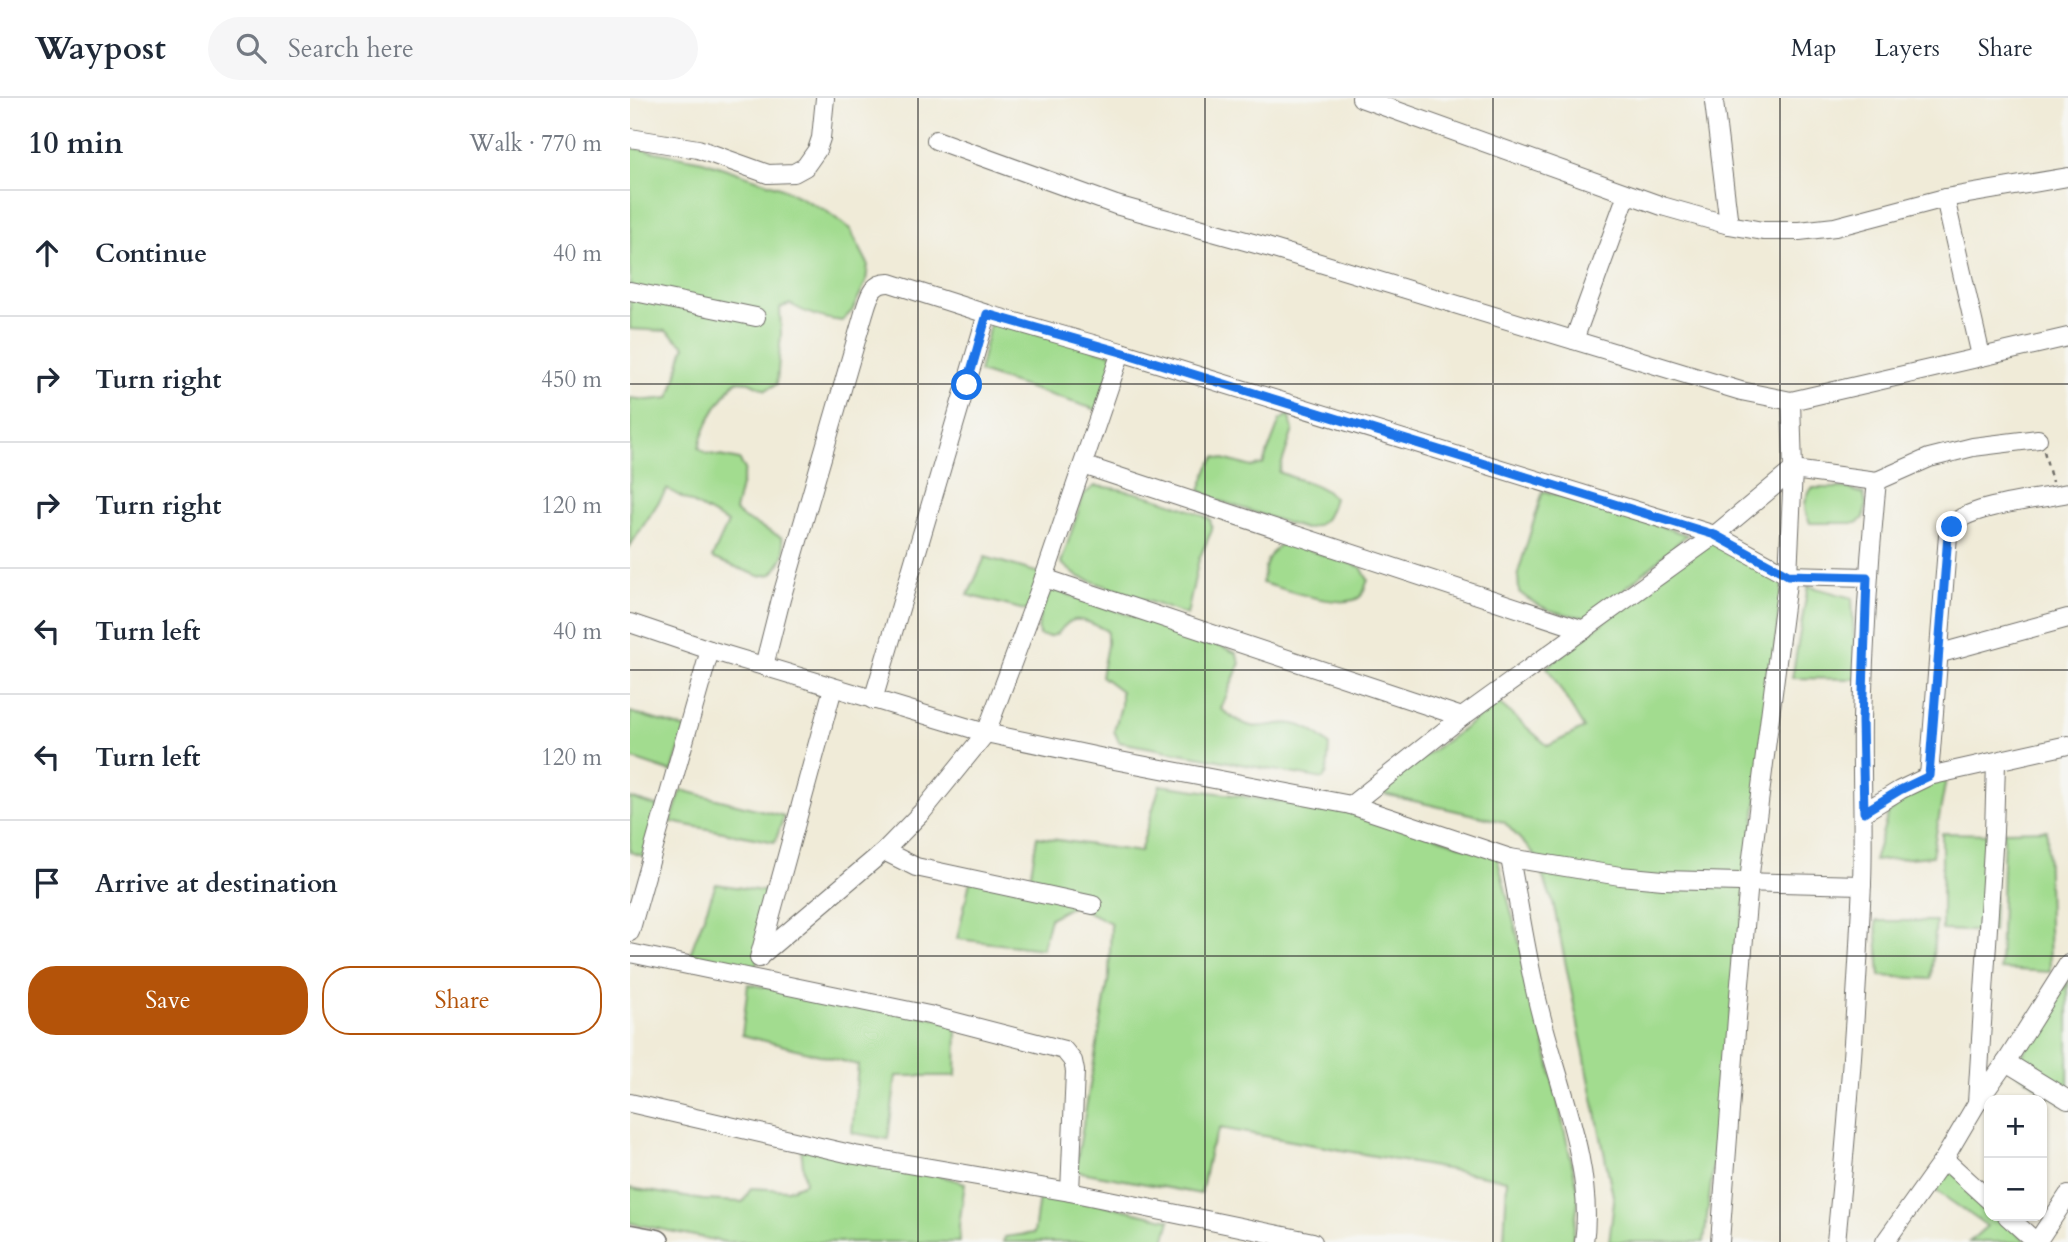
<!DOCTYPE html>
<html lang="en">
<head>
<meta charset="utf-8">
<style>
	body { margin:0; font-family:Cardo,serif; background:#f6f6f7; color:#1f2937 }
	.controls { position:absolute; right:21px; bottom:21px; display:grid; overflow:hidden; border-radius:14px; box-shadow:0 2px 5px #0004 }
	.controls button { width:63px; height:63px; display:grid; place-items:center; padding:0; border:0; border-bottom:2px solid #e0e1e3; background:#fff; color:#1f2937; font:35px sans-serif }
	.stop { position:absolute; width:21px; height:21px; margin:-16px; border:5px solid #1a73e8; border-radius:50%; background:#fff }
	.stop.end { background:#1a73e8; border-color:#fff; box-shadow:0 2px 7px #0008 }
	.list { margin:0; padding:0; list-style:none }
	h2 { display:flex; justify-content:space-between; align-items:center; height:91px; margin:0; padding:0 28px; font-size:30px }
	h2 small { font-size:23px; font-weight:400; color:#747a83 }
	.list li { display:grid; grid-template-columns:46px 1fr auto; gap:21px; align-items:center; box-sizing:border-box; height:126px; padding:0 28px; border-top:2px solid #e0e1e3 }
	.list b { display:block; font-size:26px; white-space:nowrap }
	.list em { font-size:23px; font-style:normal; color:#747a83 }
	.actions { display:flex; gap:14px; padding:21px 28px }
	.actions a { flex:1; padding:16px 0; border:2px solid #b45309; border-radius:28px; text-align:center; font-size:24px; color:#b45309 }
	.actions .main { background:#b45309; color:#fff }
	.icon { flex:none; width:38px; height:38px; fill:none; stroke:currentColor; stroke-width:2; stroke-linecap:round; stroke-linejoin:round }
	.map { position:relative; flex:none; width:1438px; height:1144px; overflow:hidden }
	header { display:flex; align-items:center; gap:42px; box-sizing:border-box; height:98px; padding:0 35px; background:#fff; border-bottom:2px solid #e0e1e3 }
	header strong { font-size:33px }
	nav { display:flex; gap:38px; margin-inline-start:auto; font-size:24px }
	.search { width:490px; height:63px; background:#f6f6f7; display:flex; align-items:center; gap:18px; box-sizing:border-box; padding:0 24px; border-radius:38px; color:#747a83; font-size:26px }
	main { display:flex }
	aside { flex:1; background:#fff }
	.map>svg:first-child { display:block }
	.green { fill:#a2dc8f; stroke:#66845d; stroke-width:2 }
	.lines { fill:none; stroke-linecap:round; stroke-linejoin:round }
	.minor-casing { stroke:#706e68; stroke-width:20 }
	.highway-casing { stroke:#706e68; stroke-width:27 }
	.path { stroke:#706e68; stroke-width:2.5; stroke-dasharray:5 5; stroke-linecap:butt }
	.minor { stroke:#fff; stroke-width:18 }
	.highway { stroke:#fff; stroke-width:24 }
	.route { stroke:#1a73e8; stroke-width:9 }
	.grid { fill:none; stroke:#2b2b2b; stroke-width:2; stroke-opacity:0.55 }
</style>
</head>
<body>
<header>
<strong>Waypost</strong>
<div class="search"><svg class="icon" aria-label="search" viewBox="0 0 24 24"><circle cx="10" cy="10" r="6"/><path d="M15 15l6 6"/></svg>Search here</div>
<nav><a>Map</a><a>Layers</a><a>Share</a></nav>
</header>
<main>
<aside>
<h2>10 min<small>Walk · 770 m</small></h2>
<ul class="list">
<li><svg class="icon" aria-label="ahead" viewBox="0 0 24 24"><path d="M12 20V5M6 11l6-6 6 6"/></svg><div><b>Continue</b></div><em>40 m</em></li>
<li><svg class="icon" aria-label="right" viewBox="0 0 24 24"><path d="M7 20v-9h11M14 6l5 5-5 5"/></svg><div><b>Turn right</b></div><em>450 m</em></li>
<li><svg class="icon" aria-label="right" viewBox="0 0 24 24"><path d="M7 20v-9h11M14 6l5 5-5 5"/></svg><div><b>Turn right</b></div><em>120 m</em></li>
<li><svg class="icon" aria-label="left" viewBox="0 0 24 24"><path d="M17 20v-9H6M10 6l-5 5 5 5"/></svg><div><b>Turn left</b></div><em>40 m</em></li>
<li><svg class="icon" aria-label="left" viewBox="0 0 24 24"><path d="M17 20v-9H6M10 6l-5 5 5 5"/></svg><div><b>Turn left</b></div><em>120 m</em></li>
<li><svg class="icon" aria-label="arrive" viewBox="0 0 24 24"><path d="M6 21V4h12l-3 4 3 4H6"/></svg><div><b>Arrive at destination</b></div></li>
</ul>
<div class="actions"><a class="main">Save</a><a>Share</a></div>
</aside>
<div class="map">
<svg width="1438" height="1144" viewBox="0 0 1438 1144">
	<rect width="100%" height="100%" fill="#f6f6f2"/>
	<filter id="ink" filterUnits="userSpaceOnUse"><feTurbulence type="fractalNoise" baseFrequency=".0143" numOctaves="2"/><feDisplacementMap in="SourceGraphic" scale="14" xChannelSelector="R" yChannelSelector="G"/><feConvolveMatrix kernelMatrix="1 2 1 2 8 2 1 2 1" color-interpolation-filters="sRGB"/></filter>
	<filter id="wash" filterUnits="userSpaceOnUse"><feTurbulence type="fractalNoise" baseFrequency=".00686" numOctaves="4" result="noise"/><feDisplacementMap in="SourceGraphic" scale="28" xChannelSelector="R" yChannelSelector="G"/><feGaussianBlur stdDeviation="1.57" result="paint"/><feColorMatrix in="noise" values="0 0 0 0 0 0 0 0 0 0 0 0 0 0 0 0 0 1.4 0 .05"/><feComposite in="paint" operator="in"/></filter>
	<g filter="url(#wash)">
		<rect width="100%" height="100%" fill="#f0ebd8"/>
		<g class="green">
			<path d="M0 49 73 63 150 89 195 112 220 131 238 166 236 184 222 213 212 223C192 221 177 216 160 206L150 210 151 235 147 286 136 292 119 284 106 283C90 302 74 325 69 350L76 355 109 362 115 371 105 413 115 421 151 439C158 456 153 462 142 476L129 478 82 460 98 425 37 391 0 448V300L18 302 39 300C48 281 47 267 55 248L36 233 0 231Z"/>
			<polygon points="361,222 485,257 467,312 349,274"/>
			<path d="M659 317 663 332 649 374C668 383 689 384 704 400 698 420 696 426 675 431L587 402 570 392 579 368 586 359 622 369 633 366 650 322Z"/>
			<path d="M465 388C501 391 548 405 580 421L582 432 569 461 557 517 447 478 431 465 454 396Z"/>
			<path d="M1182 390H1216L1234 396 1236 407 1234 420 1226 425H1180C1173 412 1173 402 1182 390Z"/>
			<path d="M913 393 965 406 1057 437 974 509 957 519C931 517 909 511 889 494L888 475Z"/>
			<polygon points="1078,440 1154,474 1074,1144 979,1144 984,1103 923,804 903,755 874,724 745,694 869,605 918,648 954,630 917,569"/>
			<path d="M654 444 731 469 738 482C736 486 734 494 731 498 716 514 652 490 632 485 635 466 637 455 654 444Z"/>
			<polygon points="355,459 409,475 398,513 338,497"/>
			<polygon points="1178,488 1222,500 1226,581 1162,580"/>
			<path d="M422 491 589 547 606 555 610 565 591 611C600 618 610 625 621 628 630 630 640 627 649 626 670 623 685 633 699 647L697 675 693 681 489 644 484 633 491 608V593L471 578 477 547V533C469 529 454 520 444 522 429 526 432 543 409 537 406 521 413 506 422 491Z"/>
			<polygon points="0,614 56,631 42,674 0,660"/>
			<polygon points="1317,676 1302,758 1244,763 1258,716 1288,687"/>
			<polygon points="530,687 734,715 867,759 910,924 949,1097 942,1144 874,1144 877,1082 590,1030 580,1051 571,1096 445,1073 479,878 481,825 444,807 420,820 412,851 327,841 341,779 398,792 407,739 510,754"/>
			<polygon points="51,692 154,718 145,744 41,724"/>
			<polygon points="0,700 33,710 19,760 0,754"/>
			<polygon points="1417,732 1420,874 1370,871 1374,733"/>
			<polygon points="1312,735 1366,736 1363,834 1312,832"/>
			<polygon points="86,786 145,795 125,871 60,856"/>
			<polygon points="1246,823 1306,823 1301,881 1250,878"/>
			<polygon points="1438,883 1438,1010 1383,972"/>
			<polygon points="118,886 327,924 326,978 266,978 258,1041 222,1035 228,967 112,937"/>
			<polygon points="171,1050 301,1075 335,1085 329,1128 330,1144 94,1144 0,1125 0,1090 73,1102 113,1104 121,1090 158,1092 175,1085"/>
			<polygon points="1321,1072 1359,1108 1359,1118 1369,1118 1397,1144 1339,1144 1357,1128 1302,1090"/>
			<polygon points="410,1092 540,1122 534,1144 373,1144 375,1139 404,1135"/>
		</g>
	</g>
	<g filter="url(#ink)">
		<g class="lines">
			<defs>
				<g id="minor">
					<polyline points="731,0 1032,108 1099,127 1133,133 1169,133 1205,129 1315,100 1438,79"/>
					<polyline points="1085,0 1084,4 1099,127"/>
					<polyline points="0,40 68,51 138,76 164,75 175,69 187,52 191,40 195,0"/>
					<polyline points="306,42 486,107 637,149 1111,293 1161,303 1438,239"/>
					<polyline points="1315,100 1351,258"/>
					<polyline points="0,193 126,219"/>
					<polyline points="944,242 997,96"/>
					<polyline points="453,367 954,532"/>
					<polyline points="414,480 832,619"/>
					<polyline points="0,525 80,552 356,635 414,480 491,254 1085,437 1158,477 1237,479"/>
					<polyline points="1311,555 1438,520"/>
					<path d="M134 568 151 501 234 215C239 200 241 184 260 185L357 216 491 254"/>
					<polyline points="243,602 357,216"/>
					<path d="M1299 678 1318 437C1320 432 1323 427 1327 423 1347 407 1411 401 1438 395"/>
					<polyline points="721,707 832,619 1085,437 1163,372 1247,383"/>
					<polyline points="1234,714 1270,692 1299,678 1438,647"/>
					<polyline points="254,753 286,769 463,807"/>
					<path d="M880 760C890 811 897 863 910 913 927 983 965 1072 954 1144"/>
					<polyline points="0,834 80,552"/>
					<polyline points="0,855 299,917 434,952 443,963 445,973 440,1094"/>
					<polyline points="130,858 254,753 292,714 356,635 474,660 721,707 880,760 990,778 1033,782 1232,787"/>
					<polyline points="129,860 203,590"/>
					<polyline points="1376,964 1438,1002"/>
					<polyline points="0,1005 225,1057 440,1094 683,1144"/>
					<polyline points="1347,1005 1364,734 1366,664"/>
					<polyline points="1314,1061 1359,1102"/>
					<polyline points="1377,1118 1406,1144"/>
					<polyline points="1090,1144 1107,920 1119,783 1158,477 1163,372 1161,303"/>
					<path d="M1206 1144C1218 1025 1227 905 1232 785 1234 730 1231 676 1232 621 1234 541 1239 462 1247 383L1299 360 1343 349 1408 341"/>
					<polyline points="1255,1144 1314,1061 1347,1005 1376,964 1438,866"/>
					<polyline points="1407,1144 1438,1097"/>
				</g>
				<polyline id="highway" points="0,1139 27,1144"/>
			</defs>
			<use href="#minor" class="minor-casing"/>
			<use href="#highway" class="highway-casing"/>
			<polyline class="path" points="1414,353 1422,384"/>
			<use href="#minor" class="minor"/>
			<use href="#highway" class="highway"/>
		</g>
	</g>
	<g class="lines" filter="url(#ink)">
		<polyline class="route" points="337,287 357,216 491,254 1085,437 1158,477 1237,479 1232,623 1234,714 1270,692 1299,678 1318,437 1322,429"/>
	</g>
	<path class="grid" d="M288 0V1144M575 0V1144M863 0V1144M1150 0V1144M0 286H1438M0 572H1438M0 858H1438"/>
</svg>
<div class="controls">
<button>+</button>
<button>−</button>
</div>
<div class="stop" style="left:337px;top:287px"></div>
<div class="stop end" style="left:1322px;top:429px"></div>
</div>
</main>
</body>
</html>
